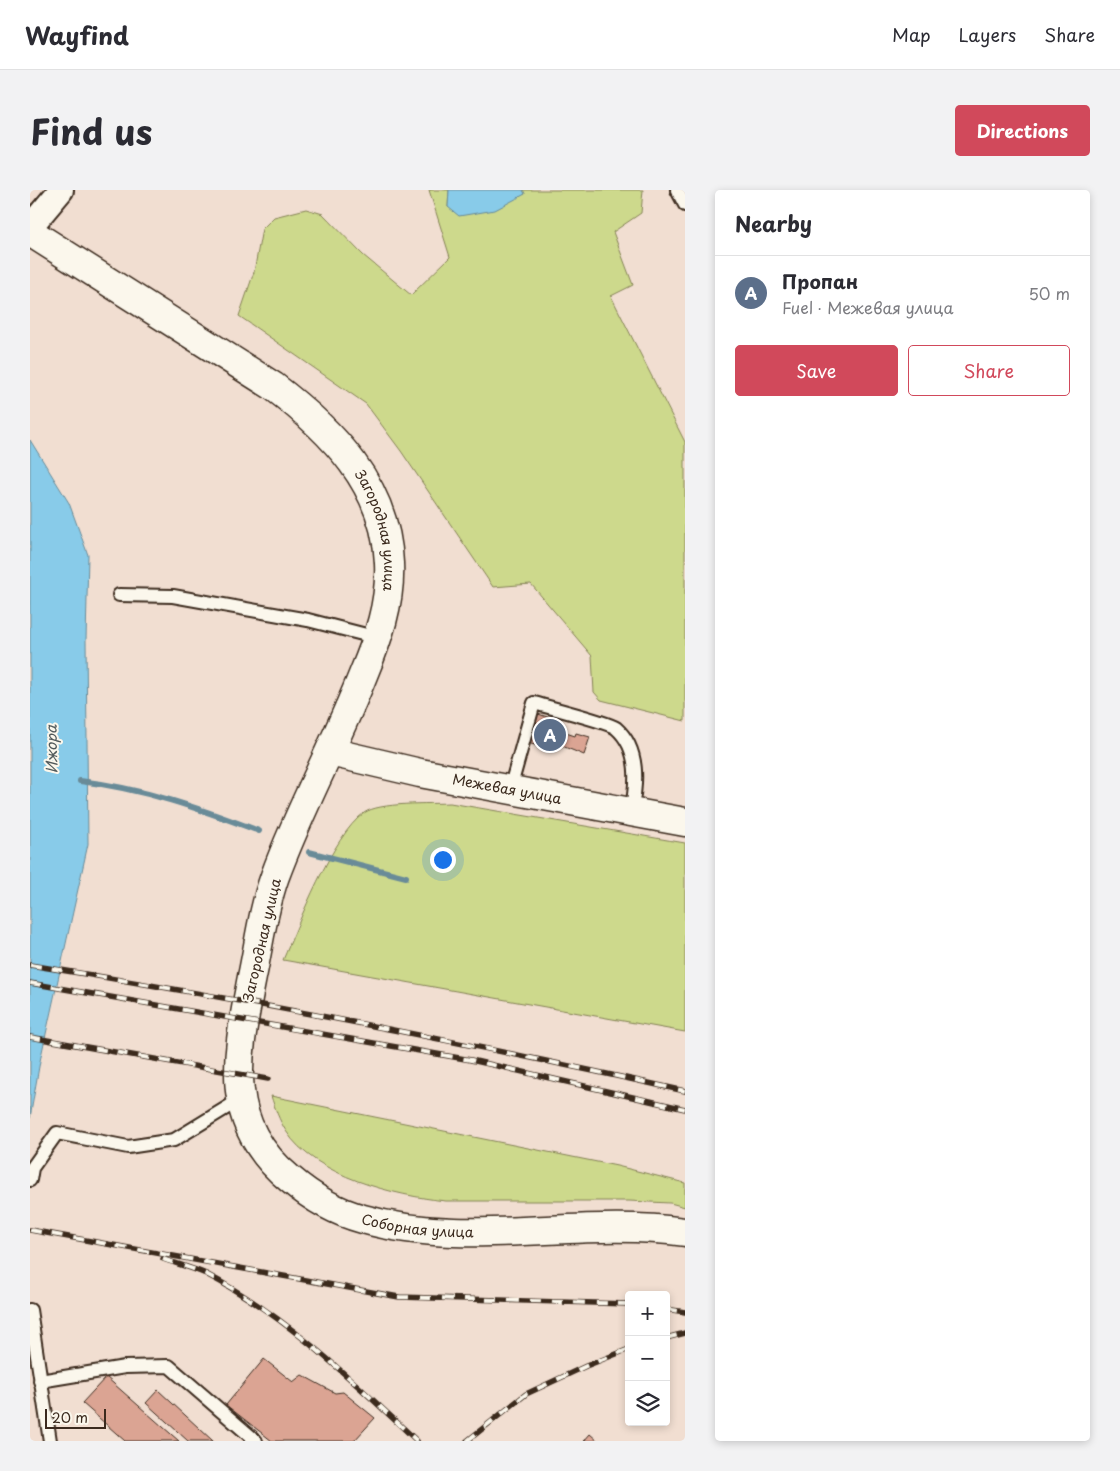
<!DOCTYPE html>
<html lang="en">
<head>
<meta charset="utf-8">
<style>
	body { margin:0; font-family:"Playpen Sans",sans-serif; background:#f2f2f3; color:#2b2b33 }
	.controls { position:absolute; right:15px; bottom:15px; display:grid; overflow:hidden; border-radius:5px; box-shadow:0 2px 8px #0003 }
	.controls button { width:45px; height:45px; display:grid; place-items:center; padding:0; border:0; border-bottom:1px solid #e1e1e2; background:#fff; color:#2b2b33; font:25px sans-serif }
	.scale { position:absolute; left:15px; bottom:12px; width:61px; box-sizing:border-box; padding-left:5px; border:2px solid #3b2a1e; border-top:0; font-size:14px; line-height:18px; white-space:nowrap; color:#3b2a1e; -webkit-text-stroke:4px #fbf7ec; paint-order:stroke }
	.you { position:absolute; left:412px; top:669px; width:18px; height:18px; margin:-12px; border:4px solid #fff; border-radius:50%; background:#1a73e8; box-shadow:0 0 0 8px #1a73e833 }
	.badge { display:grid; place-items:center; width:32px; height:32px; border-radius:50%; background:#d1495b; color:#fff; font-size:16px; font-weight:700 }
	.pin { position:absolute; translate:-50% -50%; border:2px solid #fff; box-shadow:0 1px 5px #0006 }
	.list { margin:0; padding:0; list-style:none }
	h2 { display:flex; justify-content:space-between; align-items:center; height:65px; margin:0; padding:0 20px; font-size:21px }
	h2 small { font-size:16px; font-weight:400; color:#7c7c81 }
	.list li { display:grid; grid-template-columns:32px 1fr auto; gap:15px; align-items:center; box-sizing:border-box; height:75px; padding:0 20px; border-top:1px solid #e1e1e2 }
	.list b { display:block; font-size:19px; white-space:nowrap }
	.list p { margin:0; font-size:16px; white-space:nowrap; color:#7c7c81 }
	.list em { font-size:16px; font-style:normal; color:#7c7c81 }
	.actions { display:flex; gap:10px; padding:15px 20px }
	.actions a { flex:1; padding:11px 0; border:1px solid #d1495b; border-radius:5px; text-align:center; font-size:18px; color:#d1495b }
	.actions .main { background:#d1495b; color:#fff }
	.icon { flex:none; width:28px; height:28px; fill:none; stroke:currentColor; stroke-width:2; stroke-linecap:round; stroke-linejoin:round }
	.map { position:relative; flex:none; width:655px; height:1251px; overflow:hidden; border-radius:5px }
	header { display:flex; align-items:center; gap:30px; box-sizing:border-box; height:70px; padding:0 25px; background:#fff; border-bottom:1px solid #e1e1e2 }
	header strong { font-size:24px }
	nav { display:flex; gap:28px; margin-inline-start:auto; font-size:18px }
	.intro { display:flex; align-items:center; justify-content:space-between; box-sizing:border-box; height:120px; padding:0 30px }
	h1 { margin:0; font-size:35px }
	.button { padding:12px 22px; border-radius:5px; background:#d1495b; color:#fff; font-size:18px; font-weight:700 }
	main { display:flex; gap:30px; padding:0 30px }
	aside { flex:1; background:#fff; border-radius:5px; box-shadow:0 2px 8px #0003 }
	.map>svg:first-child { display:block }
	.green { fill:#cdd98c; stroke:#848255 }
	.water { fill:#88cbe9; stroke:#698b98 }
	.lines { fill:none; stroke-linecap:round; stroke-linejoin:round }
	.stream { stroke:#698b98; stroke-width:6 }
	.building { fill:#dba493; stroke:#3b2a1e }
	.lane-casing { stroke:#3b2a1e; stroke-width:16 }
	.street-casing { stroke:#3b2a1e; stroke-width:28 }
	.secondary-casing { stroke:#3b2a1e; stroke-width:31 }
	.lane { stroke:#fbf7ec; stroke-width:12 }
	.street { stroke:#fbf7ec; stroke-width:24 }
	.secondary { stroke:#fbf7ec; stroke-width:28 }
	.rail-casing { stroke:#3b2a1e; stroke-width:5.5 }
	.rail { stroke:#fbf7ec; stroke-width:4; stroke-dasharray:11; stroke-linecap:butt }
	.labels { text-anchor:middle; stroke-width:4; stroke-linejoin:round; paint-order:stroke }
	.street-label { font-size:14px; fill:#3b2a1e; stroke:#fbf7ec }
	.water-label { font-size:15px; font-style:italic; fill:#525a5b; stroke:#fbf7ec }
</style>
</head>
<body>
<header>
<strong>Wayfind</strong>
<nav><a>Map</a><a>Layers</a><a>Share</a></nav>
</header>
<div class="intro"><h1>Find us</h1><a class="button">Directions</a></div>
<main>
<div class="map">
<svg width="655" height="1251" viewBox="0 0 655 1251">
	<rect width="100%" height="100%" fill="#f1ded1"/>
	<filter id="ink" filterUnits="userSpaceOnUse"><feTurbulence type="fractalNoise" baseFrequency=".02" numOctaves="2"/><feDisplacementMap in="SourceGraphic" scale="10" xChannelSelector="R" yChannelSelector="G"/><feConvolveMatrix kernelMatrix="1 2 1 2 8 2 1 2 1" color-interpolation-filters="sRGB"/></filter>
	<g filter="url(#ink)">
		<g class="green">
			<polygon points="399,0 419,0 418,17 495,4 493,0 613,0 611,23 583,42 603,95 581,106 655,252 655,531 571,510 564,502 562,466 501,394 463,397 371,261 336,214 209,126 224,82 232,39 244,27 276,19 293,24 333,65 381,105 420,67"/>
			<path d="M420 613 655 653V842L253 770C269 733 302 646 334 623 349 612 400 614 420 613Z"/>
			<path d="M241 906 587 976 655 993V1017L640 1013 599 1011H416C366 1006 284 986 256 941 249 930 245 918 241 906Z"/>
		</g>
		<g class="water">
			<polygon points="419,0 493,0 495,4 465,20 429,26 418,17"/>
			<polygon points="0,250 39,313 58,365 56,450 58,654 10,871 0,928"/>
		</g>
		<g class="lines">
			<g class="stream">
				<path d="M50 591C112 598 171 619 229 641"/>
				<polyline points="279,662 376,687"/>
			</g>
		</g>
		<g class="building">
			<polygon points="508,524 527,530 524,539 545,546 546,543 560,547 554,565 520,551 518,559 498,553"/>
			<polygon points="234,1169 263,1192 272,1185 305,1203 313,1202 345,1228 324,1251 242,1251 196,1215"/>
			<polygon points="76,1187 149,1251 95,1251 52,1213"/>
			<polygon points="128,1200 183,1251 158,1251 116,1213"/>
			<polygon points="560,1244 568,1251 554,1251"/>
		</g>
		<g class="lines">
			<defs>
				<g id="lane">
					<polyline points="647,0 655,15"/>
					<polyline points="89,405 143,406 278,430 348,448"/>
					<path d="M480 599 504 513C518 517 578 532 586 538 610 559 607 594 601 622"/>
					<polyline points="0,990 2,978 27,943 98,957 144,950 211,909"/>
					<polyline points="0,1120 20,1251"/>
					<polyline points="10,1191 95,1177 139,1176 226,1251"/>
				</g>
				<polyline id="street" points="0,37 31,0"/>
				<g id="secondary">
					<path id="s1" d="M0 42 243 196C302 241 356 295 359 373 361 413 348 449 333 485 306 553 270 618 245 686 233 719 229 754 222 787 207 865 191 932 260 989 281 1007 307 1022 333 1029 438 1059 549 1027 655 1042"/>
					<path id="s2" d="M300 562 390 583 655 632"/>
				</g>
			</defs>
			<use href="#lane" class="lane-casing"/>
			<use href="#street" class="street-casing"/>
			<use href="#secondary" class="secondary-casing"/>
			<use href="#lane" class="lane"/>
			<use href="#street" class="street"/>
			<use href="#secondary" class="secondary"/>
			<defs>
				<g id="rail">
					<path d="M0 775C219 810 438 853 655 901"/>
					<polyline points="0,793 441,870 655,919"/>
					<polyline points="0,847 238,889"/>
					<polyline points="0,1040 369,1107 599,1114"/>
					<path d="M133 1069C147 1074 162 1078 176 1084 257 1126 321 1189 387 1251"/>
					<polyline points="636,1119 655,1122"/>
					<polyline points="636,1148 655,1143"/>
					<polyline points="437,1251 496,1204 556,1176 599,1159"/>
				</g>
			</defs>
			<use href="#rail" class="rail-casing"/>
			<use href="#rail" class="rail"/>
		</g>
	</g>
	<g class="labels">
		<g class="street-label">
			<text dy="5" stroke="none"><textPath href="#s1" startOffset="472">Загородная улица</textPath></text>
			<text dy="5" stroke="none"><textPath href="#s2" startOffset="181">Межевая улица</textPath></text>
			<text transform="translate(232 750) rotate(-77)" y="5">Загородная улица</text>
			<text dy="5" stroke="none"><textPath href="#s1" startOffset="1304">Соборная улица</textPath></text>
		</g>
		<g class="water-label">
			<text transform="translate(22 559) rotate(-91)" y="5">Ижора</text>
		</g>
	</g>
</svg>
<div class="controls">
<button>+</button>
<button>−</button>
<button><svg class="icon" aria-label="layers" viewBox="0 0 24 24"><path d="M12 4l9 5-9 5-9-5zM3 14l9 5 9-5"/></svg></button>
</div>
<div class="scale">20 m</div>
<div class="you"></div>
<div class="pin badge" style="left:520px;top:545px;background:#5c6f8a">A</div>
</div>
<aside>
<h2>Nearby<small></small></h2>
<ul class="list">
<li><span class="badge" style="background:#5c6f8a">A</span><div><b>Пропан</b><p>Fuel · Межевая улица</p></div><em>50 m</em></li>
</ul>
<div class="actions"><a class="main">Save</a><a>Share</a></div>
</aside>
</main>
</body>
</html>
